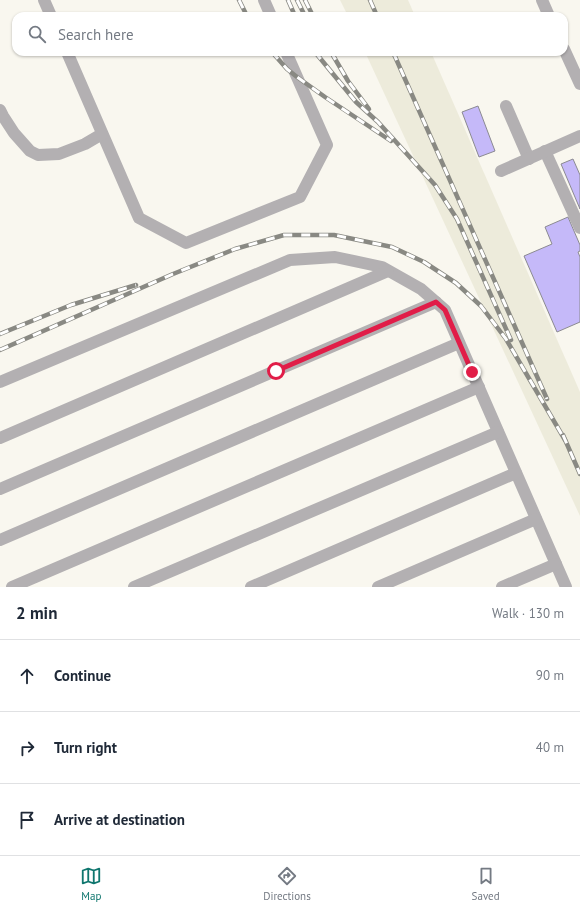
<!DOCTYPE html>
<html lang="en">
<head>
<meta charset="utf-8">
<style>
	body { margin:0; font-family:"PT Sans",sans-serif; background:#f6f6f7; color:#1f2937 }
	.stop { position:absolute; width:12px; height:12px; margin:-9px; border:3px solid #e11d48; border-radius:50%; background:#fff }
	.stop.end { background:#e11d48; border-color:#fff; box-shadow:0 1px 4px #0008 }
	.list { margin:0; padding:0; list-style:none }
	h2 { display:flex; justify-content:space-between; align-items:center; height:52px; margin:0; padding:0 16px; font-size:17px }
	h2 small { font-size:13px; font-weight:400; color:#747a83 }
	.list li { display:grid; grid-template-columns:26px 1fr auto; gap:12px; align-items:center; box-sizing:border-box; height:72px; padding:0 16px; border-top:1px solid #e0e1e3 }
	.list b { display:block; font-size:15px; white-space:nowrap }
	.list em { font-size:13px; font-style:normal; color:#747a83 }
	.icon { flex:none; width:22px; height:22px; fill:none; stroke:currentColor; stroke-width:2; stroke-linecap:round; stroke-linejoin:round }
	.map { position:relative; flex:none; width:580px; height:587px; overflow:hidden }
	.search { position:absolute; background:#fff; box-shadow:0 1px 3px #0004; left:12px; right:12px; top:12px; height:44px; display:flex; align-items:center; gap:10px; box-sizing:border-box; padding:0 14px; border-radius:12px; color:#747a83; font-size:15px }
	.sheet { height:268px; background:#fff }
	nav { display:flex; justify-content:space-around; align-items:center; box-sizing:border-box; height:56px; border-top:1px solid #e0e1e3; background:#fff; font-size:11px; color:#747a83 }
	nav a { display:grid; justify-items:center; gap:2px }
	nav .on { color:#0f766e }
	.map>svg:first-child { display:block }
	.built { fill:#edebdb }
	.building { fill:#c5b9f9; stroke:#8b8a91 }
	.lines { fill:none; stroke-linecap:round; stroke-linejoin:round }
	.minor { stroke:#b3b0b2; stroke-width:12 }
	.rail-casing { stroke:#898983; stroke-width:4.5 }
	.rail { stroke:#fff; stroke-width:3; stroke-dasharray:9; stroke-linecap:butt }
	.route { stroke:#e11d48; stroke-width:5 }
</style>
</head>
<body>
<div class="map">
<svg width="580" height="587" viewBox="0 0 580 587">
	<rect width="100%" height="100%" fill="#f9f7ef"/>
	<g class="built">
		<polygon points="340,0 408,0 415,16 348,16"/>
		<polygon points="365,52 431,52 580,392 580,516"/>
	</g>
	<g class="building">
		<polygon points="478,106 495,151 479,157 462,112"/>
		<polygon points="573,159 580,175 580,209 561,164"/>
		<polygon points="568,217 580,245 580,251 578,252 580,257 580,322 557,332 524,256 552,244 545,227"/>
	</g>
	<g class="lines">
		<g class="minor">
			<polyline points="44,0 51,16"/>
			<polyline points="264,0 271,16"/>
			<polyline points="542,0 549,16"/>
			<polyline points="564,49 580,84"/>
			<polyline points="67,52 139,218 186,243 300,197 327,145 286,52"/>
			<polyline points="506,106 529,159"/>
			<polyline points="0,110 3,116 14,133 30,151 38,155 59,154 85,144 102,134"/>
			<polyline points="545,151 580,228"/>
			<polyline points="501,171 580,136"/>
			<polyline points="0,382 290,260 335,257 382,267 421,289 445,310 566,587"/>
			<polyline points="0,438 388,271"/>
			<polyline points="0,489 436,302"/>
			<polyline points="0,540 459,343"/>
			<polyline points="12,587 479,387"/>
			<polyline points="134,587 498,432"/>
			<polyline points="251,587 516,473"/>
			<polyline points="378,587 536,519"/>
			<polyline points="502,587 556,564"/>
		</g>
		<defs>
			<g id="rail">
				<polyline points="239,0 247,16"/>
				<polyline points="288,0 295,16"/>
				<polyline points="297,0 305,16"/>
				<polyline points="305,0 313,16"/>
				<polyline points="370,0 377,16"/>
				<polyline points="272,52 287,69 297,77 325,97 391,141"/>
				<polyline points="315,52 356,102 378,122 435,185 457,219 511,340"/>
				<polyline points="331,52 348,81 369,109"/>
				<polyline points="393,52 547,399"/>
				<polyline points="0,334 71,305 136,285"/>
				<polyline points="0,350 173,274 235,249 284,235 334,235 392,247 424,262 456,283 481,306 506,339 565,440"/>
				<polyline points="563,435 580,474"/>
			</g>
		</defs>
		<use href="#rail" class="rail-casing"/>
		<use href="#rail" class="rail"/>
	</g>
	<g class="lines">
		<polyline class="route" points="276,371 436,302 445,310 472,372"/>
	</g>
</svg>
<div class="stop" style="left:276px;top:371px"></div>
<div class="stop end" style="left:472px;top:372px"></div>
<div class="search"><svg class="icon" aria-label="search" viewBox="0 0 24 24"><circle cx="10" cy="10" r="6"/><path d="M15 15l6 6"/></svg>Search here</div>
</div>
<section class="sheet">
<h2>2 min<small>Walk · 130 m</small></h2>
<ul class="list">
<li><svg class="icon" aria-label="ahead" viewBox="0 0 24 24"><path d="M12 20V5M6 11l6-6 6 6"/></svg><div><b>Continue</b></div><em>90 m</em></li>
<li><svg class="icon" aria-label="right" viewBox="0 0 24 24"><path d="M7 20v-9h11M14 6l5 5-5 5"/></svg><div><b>Turn right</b></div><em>40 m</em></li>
<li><svg class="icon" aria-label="arrive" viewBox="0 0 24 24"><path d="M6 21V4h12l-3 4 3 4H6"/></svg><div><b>Arrive at destination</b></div></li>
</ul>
</section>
<nav>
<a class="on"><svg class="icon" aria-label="map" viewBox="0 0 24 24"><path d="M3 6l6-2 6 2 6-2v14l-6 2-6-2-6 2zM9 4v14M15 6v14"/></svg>Map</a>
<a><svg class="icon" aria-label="directions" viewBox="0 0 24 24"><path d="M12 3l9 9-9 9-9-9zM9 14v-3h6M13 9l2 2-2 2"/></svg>Directions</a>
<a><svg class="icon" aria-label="saved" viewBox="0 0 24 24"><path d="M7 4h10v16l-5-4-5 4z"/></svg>Saved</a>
</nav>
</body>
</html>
